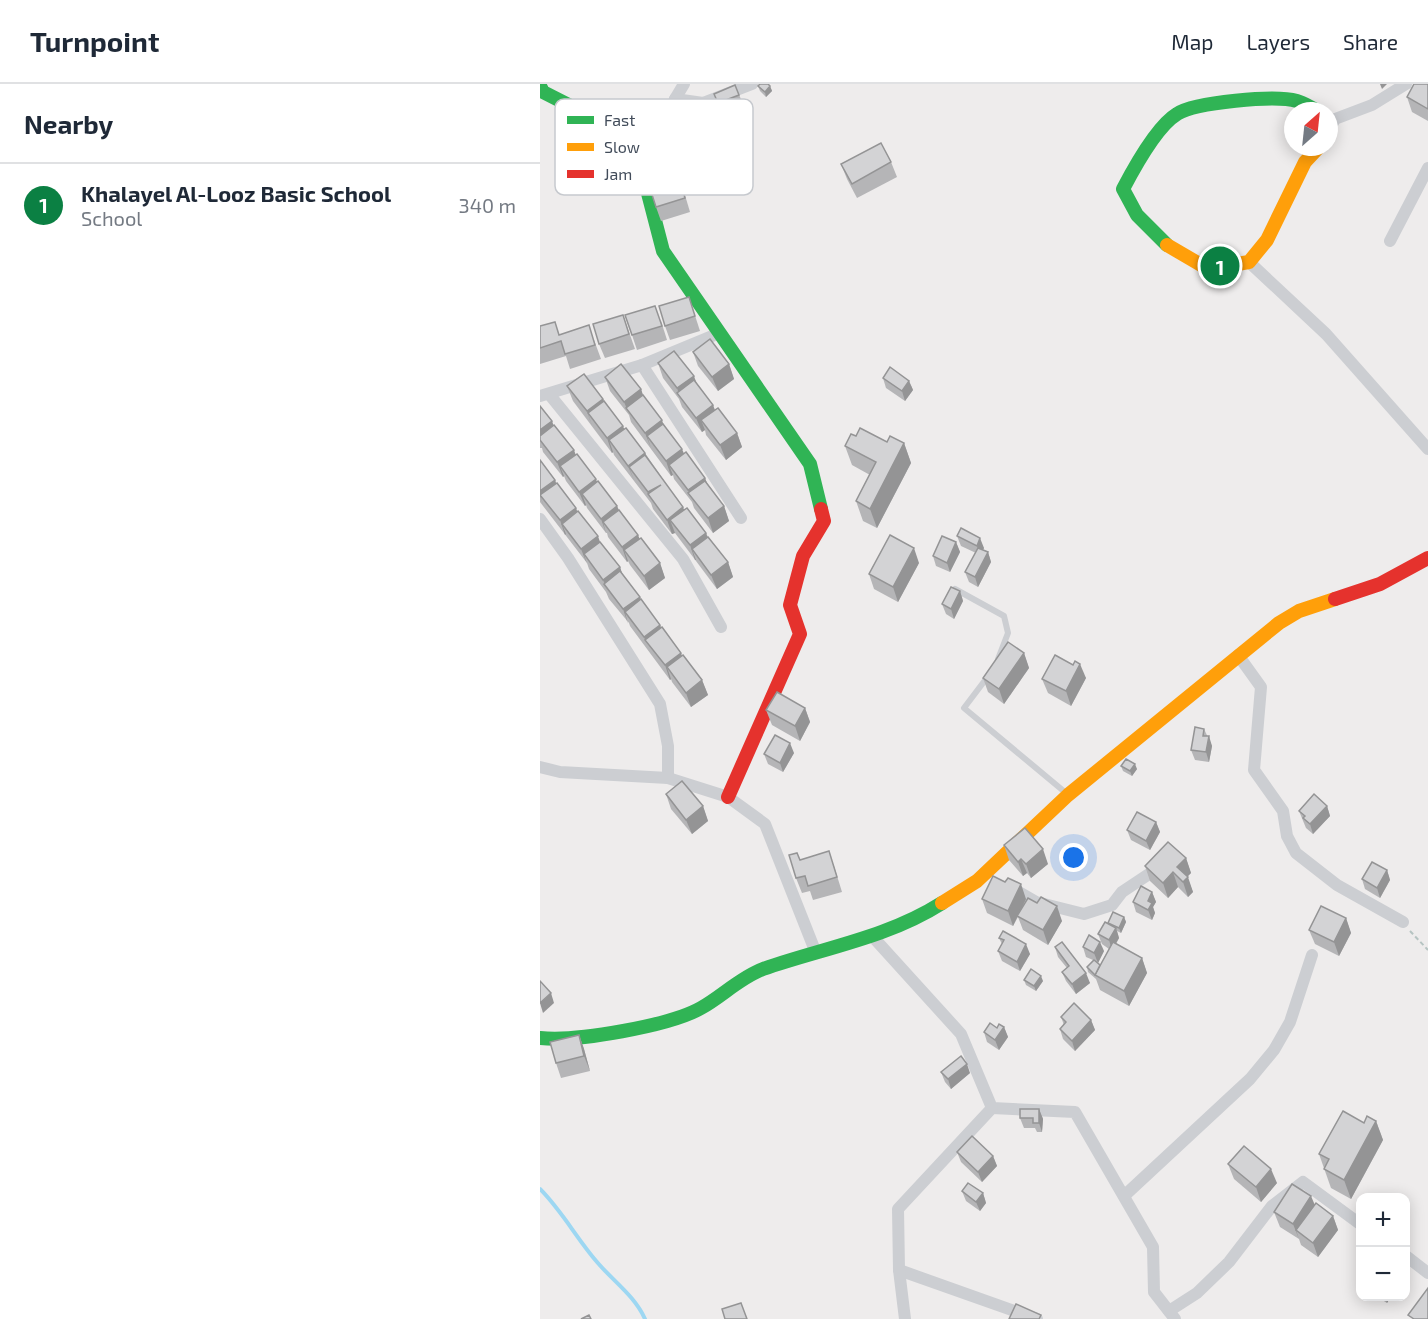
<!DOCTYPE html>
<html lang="en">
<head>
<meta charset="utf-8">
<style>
	body { margin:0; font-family:"Exo 2",sans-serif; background:#f6f6f7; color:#1f2937 }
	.controls { position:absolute; right:18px; bottom:18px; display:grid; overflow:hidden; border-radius:12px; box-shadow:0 3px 15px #0003 }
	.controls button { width:54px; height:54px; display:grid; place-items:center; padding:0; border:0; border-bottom:2px solid #e0e1e3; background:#fff; color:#1f2937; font:30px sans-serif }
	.compass { position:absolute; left:744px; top:18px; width:54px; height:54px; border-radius:50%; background:#fff; box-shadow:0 3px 15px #0003; rotate:27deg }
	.you { position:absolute; left:534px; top:774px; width:21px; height:21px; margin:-15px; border:4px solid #fff; border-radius:50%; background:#1a73e8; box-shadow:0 0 0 9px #1a73e833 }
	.badge { display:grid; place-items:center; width:39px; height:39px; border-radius:50%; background:#0b8043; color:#fff; font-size:20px; font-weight:700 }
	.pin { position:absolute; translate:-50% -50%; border:3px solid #fff; box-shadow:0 2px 6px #0006 }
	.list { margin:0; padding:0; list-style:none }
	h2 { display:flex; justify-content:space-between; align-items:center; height:78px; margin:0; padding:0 24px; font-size:26px }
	h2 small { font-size:20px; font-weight:400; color:#747a83 }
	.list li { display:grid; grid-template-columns:39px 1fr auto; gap:18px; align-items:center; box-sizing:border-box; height:84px; padding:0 24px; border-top:2px solid #e0e1e3 }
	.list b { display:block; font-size:22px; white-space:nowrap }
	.list p { margin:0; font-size:20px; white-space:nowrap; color:#747a83 }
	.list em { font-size:20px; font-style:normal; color:#747a83 }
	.map { position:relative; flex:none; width:888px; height:1235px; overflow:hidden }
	header { display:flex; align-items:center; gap:36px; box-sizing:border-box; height:84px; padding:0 30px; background:#fff; border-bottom:2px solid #e0e1e3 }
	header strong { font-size:28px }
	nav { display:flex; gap:33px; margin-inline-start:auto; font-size:21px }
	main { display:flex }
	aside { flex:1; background:#fff }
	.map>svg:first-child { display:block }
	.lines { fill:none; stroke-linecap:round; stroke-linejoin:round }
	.stream { stroke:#9dd7f2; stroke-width:4 }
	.path { stroke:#b6c4c2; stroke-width:2; stroke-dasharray:4.5 3; stroke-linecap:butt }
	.lane { stroke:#ccced2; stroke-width:6 }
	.street { stroke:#ccced2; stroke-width:12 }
	.fast { stroke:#30b455; stroke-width:14 }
	.slow { stroke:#ff9f0a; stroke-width:14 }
	.jam { stroke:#e5322d; stroke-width:14 }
	.wall { fill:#b5b5b7 }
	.shaded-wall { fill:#949495 }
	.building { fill:#d3d3d5; stroke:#949495; stroke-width:1.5 }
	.key { fill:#fff; stroke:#c6c9ce; stroke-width:1.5 }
	.key-label { font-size:16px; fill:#424c5a }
</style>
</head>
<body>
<header>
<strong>Turnpoint</strong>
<nav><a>Map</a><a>Layers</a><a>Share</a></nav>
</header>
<main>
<aside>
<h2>Nearby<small></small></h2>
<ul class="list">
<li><span class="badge">1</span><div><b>Khalayel Al-Looz Basic School</b><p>School</p></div><em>340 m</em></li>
</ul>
</aside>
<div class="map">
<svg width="888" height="1235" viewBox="0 0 888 1235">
	<rect width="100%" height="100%" fill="#eeecec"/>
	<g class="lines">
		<path class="stream" d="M0 1105C22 1127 37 1155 57 1178 73 1197 95 1212 105 1235"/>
		<polyline class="path" points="870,847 888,866"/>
		<g class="lane">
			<polyline points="415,505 464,532 468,549 458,575"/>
			<polyline points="449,591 424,624 526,709"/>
		</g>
		<g class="street">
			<polyline points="135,15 144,0"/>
			<polyline points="789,46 795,35 832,21 866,0"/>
			<polyline points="104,94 135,15 163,19 212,0"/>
			<polyline points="850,157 888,84"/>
			<polyline points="709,178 786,250 888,365"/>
			<polyline points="102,281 201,434"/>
			<polyline points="9,310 143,475 181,543"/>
			<polyline points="0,312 102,281 177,250"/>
			<polyline points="0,435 28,474 120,620 128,662 128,694"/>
			<polyline points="698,571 721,603 714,686 743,727 747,752 756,769 797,801 863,838"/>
			<polyline points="0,683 20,688 128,694 188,713 225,740 276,869"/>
			<polyline points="470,803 496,818 544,830 572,821 582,808 618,784"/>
			<polyline points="333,853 421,950 452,1024 535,1028 613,1163 614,1208 635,1235"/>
			<polyline points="584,1112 710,995 734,966 750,938 772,871"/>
			<polyline points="866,1172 888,1189"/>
			<polyline points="359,1186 497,1235"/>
			<polyline points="629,1227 657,1209 689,1178 732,1122 763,1098 820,1140"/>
			<polyline points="365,1235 359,1186 358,1125 452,1024"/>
		</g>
		<g class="fast">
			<polyline points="0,2 3,8 64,39 104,94 123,167 270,380 281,425"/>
			<path d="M627 161 597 131 583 105C594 84 617 42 637 30 655 18 735 11 757 17 764 19 771 24 778 27"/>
			<path d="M0 954C36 958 129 942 161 924 181 913 201 893 223 885 283 864 347 854 402 819"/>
		</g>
		<g class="slow">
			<polyline points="627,161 668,185 709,178 727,156 765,78 779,63"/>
			<polyline points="402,819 437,797 528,711 739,539 759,527 795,515"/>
		</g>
		<g class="jam">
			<polyline points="795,515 840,500 888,474"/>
			<polyline points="188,713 260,550 250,521 263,472 284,437 281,425"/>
		</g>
	</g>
	<g class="wall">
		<polygon points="888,0 888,37 872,28 867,13"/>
		<polygon points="195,1 203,20 182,29 174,10"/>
		<polygon points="218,2 230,2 232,7 226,13 220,7"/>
		<polygon points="351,78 357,93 317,114 307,95 301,80"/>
		<polygon points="142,101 150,128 121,137 116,123"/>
		<polygon points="149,213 160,247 130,256 125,242"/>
		<polygon points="83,231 95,265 65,274 59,260"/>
		<polygon points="121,237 127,256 97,266 92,251"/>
		<polygon points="0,242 19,250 54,256 61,275 30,285 26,272 0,280"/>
		<polygon points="153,268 189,280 194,295 178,307 158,282"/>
		<polygon points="118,279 156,300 173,321 175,326 197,349 202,363 186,376 166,351 165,346 162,348 142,323 139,315 123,294"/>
		<polygon points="65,293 101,305 103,312 144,370 165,394 167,399 184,422 189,437 173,449 154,424 152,418 134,395 133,391 131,392 91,338 89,331 70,307"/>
		<polygon points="343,294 369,297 373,306 365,317 346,304"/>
		<polygon points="27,302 63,315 84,345 105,369 144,426 166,449 168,453 188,478 193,493 177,505 135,449 132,450 113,425 111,419 74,371 73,368 72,369 33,317"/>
		<polygon points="0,322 12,337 13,342 57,398 77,422 79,426 100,455 120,479 125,494 109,506 90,481 88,477 87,478 68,453 67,449 66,449 47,424 46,421 45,422 26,397 24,392 23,393 3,368 2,364 0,364"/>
		<polygon points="316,352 347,358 364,359 371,379 337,444 323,437 316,417 330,391 312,381 305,362"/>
		<polygon points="0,376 15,396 16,399 36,424 37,428 60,458 80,483 82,490 120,541 121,544 142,572 162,596 168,611 151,623 132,598 131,595 130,596 90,542 89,539 69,515 66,508 49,485 47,479 0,418"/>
		<polygon points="417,452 444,464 443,466 448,468 451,478 438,503 429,498 425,488 436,469 421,462"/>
		<polygon points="416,458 420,468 410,488 396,482 393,472"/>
		<polygon points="379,479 358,518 334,505 329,490"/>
		<polygon points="420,507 423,517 414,535 406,530 402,520"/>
		<polygon points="484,569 489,584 464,620 448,608 443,594"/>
		<polygon points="533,581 546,594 531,622 508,609 502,595"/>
		<polygon points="265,624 270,638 260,657 232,641 226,626"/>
		<polygon points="664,645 672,662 669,678 655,676 651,666"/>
		<polygon points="254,669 243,688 228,680 224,670"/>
		<polygon points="581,682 597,685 592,692 583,687"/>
		<polygon points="126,710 163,722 168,737 152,750 131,725"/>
		<polygon points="787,722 790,732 773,750 766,744 759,727"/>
		<polygon points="616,738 620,748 610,766 591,756 587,746"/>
		<polygon points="464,761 508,780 491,794 487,789 483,792 469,776"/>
		<polygon points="646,774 651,789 647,793 653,808 648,813 638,803 628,814 610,797 605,782"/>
		<polygon points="260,776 294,782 302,808 273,816 270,807 262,809 256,794"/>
		<polygon points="847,786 850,796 840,814 825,805 822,795"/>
		<polygon points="612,808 616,818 613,823 615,829 612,836 596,828 593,818"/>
		<polygon points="442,815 486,815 482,825 522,837 508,861 483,846 478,833 473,842 447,829"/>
		<polygon points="584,833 586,838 581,849 577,847 579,854 576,860 602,874 607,889 589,922 560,906 556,895 548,888 547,883 553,876 546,873 543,863 564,867 558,879 556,878 560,881 569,865 562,860 558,850 568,839"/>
		<polygon points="806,834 811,849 799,872 775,860 769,846"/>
		<polygon points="459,854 490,870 480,887 462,877 458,867 462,860"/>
		<polygon points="515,863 550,899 536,910 526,897 522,888 527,884 518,873"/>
		<polygon points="484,896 503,897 496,907 486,901"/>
		<polygon points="521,933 551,936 555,946 535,967 523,955 520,945 524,941"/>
		<polygon points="464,943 468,953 459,966 447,958 444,948 457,944"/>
		<polygon points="39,951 44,965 50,987 21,994 16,979"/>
		<polygon points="401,988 430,989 411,1005 405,998"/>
		<polygon points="499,1025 503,1035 502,1048 497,1048 495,1044 484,1044 480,1034"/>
		<polygon points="836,1037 843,1056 811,1115 791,1104 779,1070"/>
		<polygon points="417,1068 453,1072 457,1082 442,1098 421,1078"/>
		<polygon points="688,1080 737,1099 721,1118 694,1095"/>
		<polygon points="422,1107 443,1109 446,1119 440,1127 426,1117"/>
		<polygon points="775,1121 793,1132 798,1146 778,1173 761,1161 759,1155 740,1143 734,1128"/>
		<polygon points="836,1212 851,1212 847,1219"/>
	</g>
	<g class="shaded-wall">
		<polygon points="840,0 847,0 842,5"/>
		<polygon points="230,2 232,7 226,13 225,8"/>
		<polygon points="189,280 194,295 178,307 172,293"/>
		<polygon points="154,292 159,306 140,313 137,304"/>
		<polygon points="369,297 373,306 365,317 362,307"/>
		<polygon points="101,305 106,320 87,325 84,318"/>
		<polygon points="63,315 68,329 48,329 52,342 47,327"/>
		<polygon points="173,321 178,336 161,336 165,346 162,348 156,334"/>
		<polygon points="122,336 127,351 107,352 111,364 105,349"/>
		<polygon points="12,337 17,352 0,356 0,346"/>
		<polygon points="83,342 89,357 69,356 73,368 72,369 67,354"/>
		<polygon points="197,349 202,363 186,376 180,361"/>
		<polygon points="364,359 371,379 337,444 330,425"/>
		<polygon points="142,365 148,379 129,381 133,391 131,392 126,377"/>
		<polygon points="34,366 39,380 20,382 24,392 23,393 17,378"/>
		<polygon points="105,369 110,384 89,383 94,396 88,382"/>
		<polygon points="165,394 170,408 150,412 148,406"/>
		<polygon points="56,395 61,410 42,410 46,421 45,422 39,408"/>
		<polygon points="15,396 20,411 0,411 4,423 0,412 0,407"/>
		<polygon points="77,422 83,437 63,438 66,449 61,435"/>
		<polygon points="184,422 189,437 173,449 168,434"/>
		<polygon points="143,423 149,438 130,436 135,449 132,450 127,436"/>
		<polygon points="36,424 41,439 22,440 26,450 25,451 20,436"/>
		<polygon points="166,449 171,464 152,465 156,476 155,476 150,461"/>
		<polygon points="98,451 104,465 84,466 88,477 87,478 82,463"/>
		<polygon points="58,452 63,467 44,470 47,480 41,465"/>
		<polygon points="440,454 444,464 440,471 437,462"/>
		<polygon points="416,458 420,468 410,488 407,479"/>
		<polygon points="374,464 379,479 358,518 353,503"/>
		<polygon points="448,468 451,478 438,503 435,493"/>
		<polygon points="188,478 193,493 177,505 171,491"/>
		<polygon points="120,479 125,494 109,506 104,492"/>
		<polygon points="80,483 85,498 66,503 63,496"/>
		<polygon points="420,507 423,517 414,535 411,525"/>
		<polygon points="100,513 105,527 85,528 88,540 83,525"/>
		<polygon points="120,541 126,555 105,556 109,568 104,553"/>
		<polygon points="141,569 146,583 127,583 131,595 130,596 125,581"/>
		<polygon points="484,569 489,584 464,620 459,605"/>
		<polygon points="540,580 546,594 531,622 526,607"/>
		<polygon points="162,596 168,611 151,623 146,609"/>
		<polygon points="265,624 270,638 260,657 255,642"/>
		<polygon points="669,652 672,662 669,678 666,668"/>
		<polygon points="250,659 254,669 243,688 240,679"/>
		<polygon points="595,680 597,685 592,692 590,687"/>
		<polygon points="163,722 168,737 152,750 146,736"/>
		<polygon points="787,722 790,732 773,750 770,740"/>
		<polygon points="616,738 620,748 610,766 606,757"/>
		<polygon points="503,765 508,780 491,794 486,780"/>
		<polygon points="646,774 651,789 642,798 637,783"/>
		<polygon points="481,775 487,789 483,792 478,778"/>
		<polygon points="847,786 850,796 840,814 837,804"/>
		<polygon points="633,788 638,803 628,814 623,799"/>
		<polygon points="648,793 653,808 648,813 643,798"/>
		<polygon points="481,800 486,815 473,842 468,827"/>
		<polygon points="612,808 616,818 613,823 615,829 612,836 608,826 608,817"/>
		<polygon points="517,822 522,837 508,861 503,846"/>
		<polygon points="584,833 586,838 581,849 579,844"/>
		<polygon points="806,834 811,849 799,872 794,858"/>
		<polygon points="576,844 579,854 572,866 569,856"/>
		<polygon points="560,858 564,867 558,879 554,869"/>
		<polygon points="486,860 490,870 480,887 477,878"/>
		<polygon points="602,874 607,889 589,922 584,907"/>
		<polygon points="546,889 550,899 536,910 532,900"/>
		<polygon points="501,892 503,897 496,907 494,902"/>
		<polygon points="11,909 14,919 3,929 0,919"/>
		<polygon points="551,936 555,946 535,967 532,957"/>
		<polygon points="464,943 468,953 459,966 455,956"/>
		<polygon points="39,951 44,965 50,987 44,972"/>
		<polygon points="427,980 430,989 411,1005 408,995"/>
		<polygon points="499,1025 503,1035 502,1048 499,1039"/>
		<polygon points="836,1037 843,1056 811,1115 804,1096"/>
		<polygon points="453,1072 457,1082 442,1098 438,1088"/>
		<polygon points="731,1085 737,1099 721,1118 716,1103"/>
		<polygon points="443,1109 446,1119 440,1127 436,1118"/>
		<polygon points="771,1112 777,1126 756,1146 759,1155 753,1140"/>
		<polygon points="793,1132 798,1146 778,1173 773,1159"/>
		<polygon points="845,1212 851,1212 847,1219"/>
	</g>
	<g class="building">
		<polygon points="220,0 228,0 230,2 225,8 218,2"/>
		<polygon points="874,0 888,0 888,25 867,13"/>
		<polygon points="195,1 199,11 178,19 174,10"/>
		<polygon points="341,59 351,78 312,100 301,80"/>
		<polygon points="137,86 145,114 116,123 107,95"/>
		<polygon points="149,213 155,232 125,242 119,222"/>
		<polygon points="115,222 122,242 92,251 85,231"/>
		<polygon points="83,231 89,250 59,260 53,240"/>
		<polygon points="15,238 19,251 49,241 55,261 25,270 21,257 0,264 0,242"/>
		<polygon points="170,255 189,280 172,293 153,268"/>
		<polygon points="134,267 154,292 137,304 118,279"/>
		<polygon points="81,280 101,305 84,318 65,293"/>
		<polygon points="350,283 369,297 362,307 343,294"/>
		<polygon points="44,290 63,315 47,327 27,302"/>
		<polygon points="154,296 173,321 156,334 137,309"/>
		<polygon points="103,311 122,336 105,349 86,324"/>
		<polygon points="64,317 83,342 67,354 48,329"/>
		<polygon points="0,322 12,337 0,346"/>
		<polygon points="178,324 197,349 180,361 161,336"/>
		<polygon points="123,340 142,365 126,377 107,352"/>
		<polygon points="14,341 34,366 17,378 0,356 0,352"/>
		<polygon points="86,344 105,369 88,382 69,356"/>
		<polygon points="320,344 347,358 350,352 364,359 330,425 316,417 336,378 305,362 311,350 316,352"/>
		<polygon points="146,368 165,394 148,406 129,381"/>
		<polygon points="37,370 56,395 39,408 20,382"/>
		<polygon points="105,371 143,423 127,436 108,410 121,401 108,408 89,383"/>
		<polygon points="0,376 15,396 0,407"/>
		<polygon points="58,397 77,422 61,435 42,410"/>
		<polygon points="165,397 184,422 168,434 148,409"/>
		<polygon points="17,399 36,424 20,436 0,411"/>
		<polygon points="147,424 166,449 150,461 130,436"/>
		<polygon points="79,426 98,451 82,463 63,438"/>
		<polygon points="38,427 58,452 41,465 22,440"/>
		<polygon points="421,444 440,454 437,462 417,452"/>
		<polygon points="350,451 374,464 353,503 329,490"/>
		<polygon points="402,452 416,458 407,479 393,472"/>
		<polygon points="168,453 188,478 171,491 152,465"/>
		<polygon points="101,454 120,479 104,492 84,466"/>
		<polygon points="60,458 80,483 63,496 44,470"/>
		<polygon points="438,464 448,468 435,493 425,488"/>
		<polygon points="80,487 100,513 83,525 64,500"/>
		<polygon points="411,503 420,507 411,525 402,520"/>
		<polygon points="101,515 120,541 104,553 85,528"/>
		<polygon points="122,543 141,569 125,581 105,556"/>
		<polygon points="468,558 484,569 459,605 443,594"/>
		<polygon points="143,571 162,596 146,609 127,583"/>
		<polygon points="515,571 533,581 535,577 540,580 526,607 502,595"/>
		<polygon points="237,608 265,624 255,642 226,626"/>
		<polygon points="655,643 664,645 663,652 669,652 666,668 651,666"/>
		<polygon points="235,651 250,659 240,679 224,670"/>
		<polygon points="586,675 595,680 590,687 581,682"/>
		<polygon points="142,697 163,722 146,736 126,710"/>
		<polygon points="774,710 787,722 770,740 763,734 765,732 759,727"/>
		<polygon points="597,728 616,738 606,757 587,746"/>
		<polygon points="485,744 503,765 486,780 481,775 478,778 464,761"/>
		<polygon points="628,758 646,774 637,783 648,793 643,798 633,788 623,799 605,782"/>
		<polygon points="289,767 297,793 268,802 265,792 256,794 249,771 257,769 260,776"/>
		<polygon points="832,778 847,786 837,804 822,795"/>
		<polygon points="453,792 465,798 468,794 481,800 468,827 442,815"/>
		<polygon points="601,802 612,808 608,817 612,819 608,826 593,818"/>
		<polygon points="501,813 517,822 503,846 477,832 488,814 497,819"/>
		<polygon points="781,822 806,834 794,858 769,846"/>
		<polygon points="573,828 584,833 579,844 568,839"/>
		<polygon points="565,838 576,844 569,856 558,850"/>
		<polygon points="463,847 486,860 477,878 458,867 464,856 459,854"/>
		<polygon points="549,851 560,858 554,869 543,863"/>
		<polygon points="522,858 546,889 532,900 522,888 529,882 515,863"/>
		<polygon points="573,858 602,874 584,907 555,891"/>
		<polygon points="554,876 560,881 555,891 547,883"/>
		<polygon points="491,885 501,892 494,902 484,896"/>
		<polygon points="0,897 11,909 0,919"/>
		<polygon points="534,919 551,936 532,957 520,945 526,938 521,933"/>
		<polygon points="450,939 457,944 459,940 464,943 455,956 444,948"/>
		<polygon points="39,951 44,972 16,979 10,958"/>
		<polygon points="421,972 427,980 408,995 401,988"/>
		<polygon points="480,1025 499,1025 499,1039 493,1039 493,1034 480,1034"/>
		<polygon points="803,1027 824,1039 827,1032 836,1037 804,1096 784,1085 789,1075 779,1070"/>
		<polygon points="432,1052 453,1072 438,1088 417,1068"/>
		<polygon points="704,1062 731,1085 716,1103 688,1080"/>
		<polygon points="428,1099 443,1109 436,1118 422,1107"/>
		<polygon points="752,1100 771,1112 753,1140 734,1128"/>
		<polygon points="776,1119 793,1132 773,1159 756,1146"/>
		<polygon points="888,1204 888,1235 874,1235 868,1231"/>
		<polygon points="201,1219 207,1235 185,1235 182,1225"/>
		<polygon points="476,1220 501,1231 499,1235 469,1235"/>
		<polygon points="49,1231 51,1235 41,1235"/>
	</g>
	<rect x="15" y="15" width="198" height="96" rx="9" class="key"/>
	<rect x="27" y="32" width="27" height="8" fill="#30b455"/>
	<rect x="27" y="59" width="27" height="8" fill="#ff9f0a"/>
	<rect x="27" y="86" width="27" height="8" fill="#e5322d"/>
	<g class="key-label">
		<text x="64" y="42">Fast</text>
		<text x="64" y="69">Slow</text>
		<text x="64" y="96">Jam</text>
	</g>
</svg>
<div class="controls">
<button>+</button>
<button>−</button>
</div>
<svg class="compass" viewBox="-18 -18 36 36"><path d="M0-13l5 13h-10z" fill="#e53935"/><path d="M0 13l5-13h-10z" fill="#747a83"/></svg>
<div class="you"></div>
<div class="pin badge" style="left:680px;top:182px">1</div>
</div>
</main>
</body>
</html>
